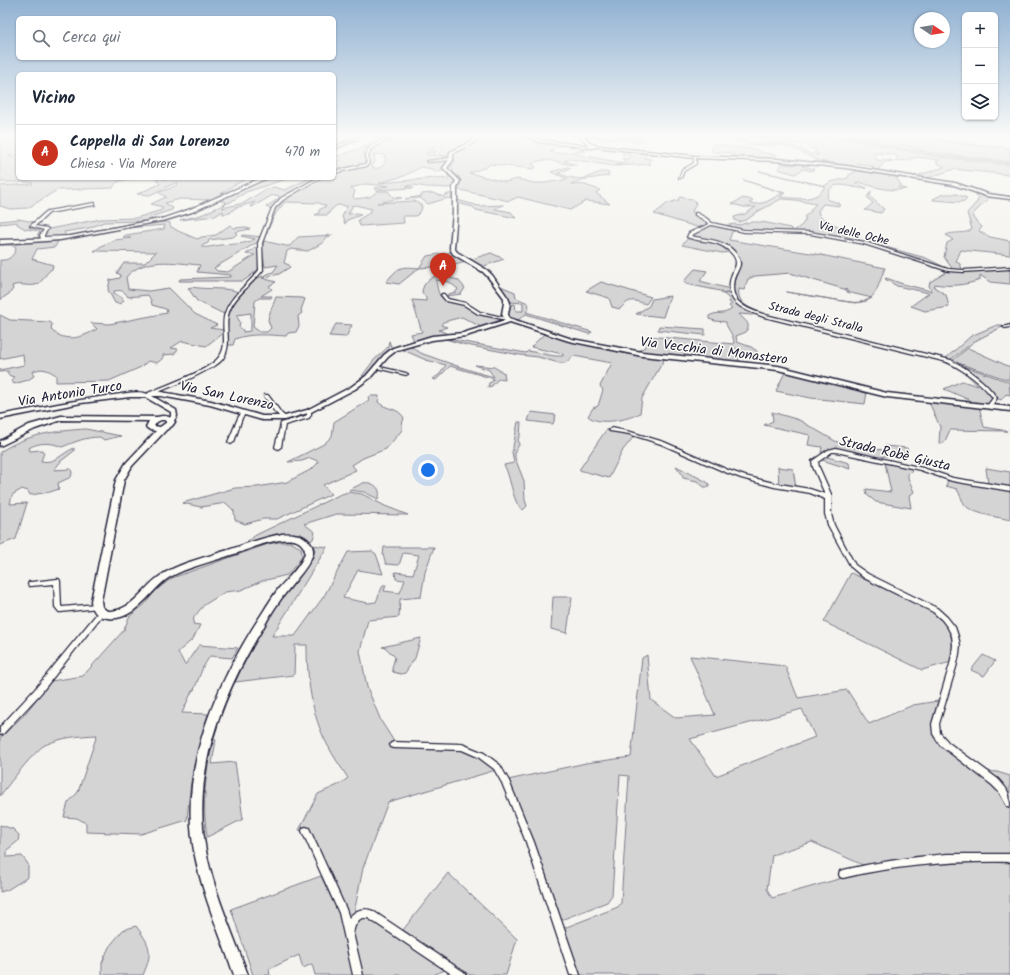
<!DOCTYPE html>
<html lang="it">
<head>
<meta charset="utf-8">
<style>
	body { margin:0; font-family:Kalam,sans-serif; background:#f2f2f3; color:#1f2937 }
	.controls { position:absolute; right:12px; top:12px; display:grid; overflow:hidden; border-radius:6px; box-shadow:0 1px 3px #0004 }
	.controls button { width:36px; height:36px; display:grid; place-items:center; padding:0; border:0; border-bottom:1px solid #e0e1e3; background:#fff; color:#1f2937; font:20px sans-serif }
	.compass { position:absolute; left:914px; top:12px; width:36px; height:36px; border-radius:50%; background:#fff; box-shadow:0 1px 3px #0004; rotate:102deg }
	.you { position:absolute; left:428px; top:470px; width:14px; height:14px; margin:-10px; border:3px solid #fff; border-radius:50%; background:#1a73e8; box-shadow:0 0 0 6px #1a73e833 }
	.badge { display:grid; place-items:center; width:26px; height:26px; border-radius:50%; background:#c8321e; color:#fff; font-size:13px; font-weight:700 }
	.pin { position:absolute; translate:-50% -33px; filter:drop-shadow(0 1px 2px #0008) }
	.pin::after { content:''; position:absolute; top:21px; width:14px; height:12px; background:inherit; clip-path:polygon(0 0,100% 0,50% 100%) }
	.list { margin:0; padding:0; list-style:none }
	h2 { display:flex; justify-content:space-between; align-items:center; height:52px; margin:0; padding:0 16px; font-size:17px }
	h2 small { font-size:13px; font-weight:400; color:#747a83 }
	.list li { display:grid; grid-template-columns:26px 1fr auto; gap:12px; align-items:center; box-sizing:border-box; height:56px; padding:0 16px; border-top:1px solid #e0e1e3 }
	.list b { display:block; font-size:15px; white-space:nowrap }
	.list p { margin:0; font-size:13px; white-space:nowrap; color:#747a83 }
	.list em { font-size:13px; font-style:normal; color:#747a83 }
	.icon { flex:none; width:22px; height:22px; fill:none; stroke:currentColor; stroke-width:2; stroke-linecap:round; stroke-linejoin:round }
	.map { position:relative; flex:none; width:1010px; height:975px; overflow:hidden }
	.search { position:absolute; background:#fff; box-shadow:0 1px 3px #0004; left:16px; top:16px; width:320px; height:44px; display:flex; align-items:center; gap:10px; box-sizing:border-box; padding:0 14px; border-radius:6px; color:#747a83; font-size:15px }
	.panel { position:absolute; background:#fff; box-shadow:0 1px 3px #0004; left:16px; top:72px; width:320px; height:108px; border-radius:6px }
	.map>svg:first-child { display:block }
	.green { fill:#d5d4d5; stroke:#7c7b88; fill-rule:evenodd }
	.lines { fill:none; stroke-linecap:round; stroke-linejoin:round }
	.canal { fill:#acacb2; fill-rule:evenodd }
	.river { fill:#acacb2; fill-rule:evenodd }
	.minor-casing { stroke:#22223b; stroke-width:2.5 }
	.tertiary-casing { stroke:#22223b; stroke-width:3 }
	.secondary-casing { stroke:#22223b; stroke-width:3 }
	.minor { fill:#fdfcf7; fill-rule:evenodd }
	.tertiary { fill:#fdfcf7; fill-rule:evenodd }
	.secondary { fill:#fdfcf7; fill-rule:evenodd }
	.labels { text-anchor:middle; stroke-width:3; stroke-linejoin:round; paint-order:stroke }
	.far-street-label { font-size:12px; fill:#22223b; stroke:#fdfcf7 }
	.street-label { font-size:14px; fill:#22223b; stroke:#fdfcf7 }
</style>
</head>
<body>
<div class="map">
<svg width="1010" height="975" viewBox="0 0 1010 975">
	<rect width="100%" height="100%" fill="#f4f3ef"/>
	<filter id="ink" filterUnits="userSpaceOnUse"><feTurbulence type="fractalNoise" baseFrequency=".025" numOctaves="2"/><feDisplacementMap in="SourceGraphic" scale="8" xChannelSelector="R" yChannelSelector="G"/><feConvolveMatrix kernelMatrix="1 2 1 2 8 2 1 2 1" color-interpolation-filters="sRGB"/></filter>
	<g filter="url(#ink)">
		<g class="green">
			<path d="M0 136H18V156H8L18 160V178H139C130 180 116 178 113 188L57 190 28 208 10 209 0 206V186L33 184 31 182H0Z"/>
			<polygon points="390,136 393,136 373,144 364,151 365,164 334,171 334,162 342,160 338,156 367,146 368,144 379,141"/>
			<path d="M400 136H414V137C423 134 430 136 439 138 449 139 461 136 471 136L476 137 451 151 449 156 440 155 439 153 444 149 436 147 431 150 437 151 436 153 427 152 426 154 449 157V160L443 168 445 171 435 172 433 169 421 167 404 176 379 183 435 178 449 179 447 173 454 177 456 181 452 188 426 187 414 185 406 186 414 188 377 190 374 188 389 186 366 184 351 188 355 191 353 197 355 199 370 197 378 191H388L393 197 402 198 377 203 415 201 422 206 421 211 416 216H403L404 223 360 226 358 220 369 213 372 209 355 205 351 206 352 207 348 214 358 213 361 215 347 220 345 224 342 217 347 206 337 205 330 211 328 215H315L319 213V210L326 206 319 203 285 202 276 213 266 233C268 223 271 215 277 207 284 196 309 182 321 178 325 177 330 178 334 178V173L368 164 367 155 371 148ZM374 154 385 155 384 158 386 160C383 167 379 170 372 167L375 162Z"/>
			<path d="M481 136H495L503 138 525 136 537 141 565 144 552 149V151L550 152C562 155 572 151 584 150L579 147 582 146 592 148 574 154 624 163 613 166 570 159 564 161 574 164 576 165C560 165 547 155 532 164L536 167 534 169 489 164 487 167 469 173 505 182 518 179 533 183H545L568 179 551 172 567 167 571 168 558 173C566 176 575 180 584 178 592 177 600 169 609 173L608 176 581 180 571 184 585 185 600 190 596 193 610 204 586 201 570 210 518 197 509 201 456 189 460 181 459 177 452 172 453 169 451 166 456 162 453 159V153Z"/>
			<path d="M583 136 627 138H632L627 136H640V137L645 139 640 141 639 143 631 142 632 140C617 138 597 141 583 136Z"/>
			<path d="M704 136C718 132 733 138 747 141 763 143 780 142 796 147 807 149 804 154 819 155L814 152 817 150 809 148 807 144 778 142 777 140 750 136 858 140 931 156 1010 165V175L954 169 928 178 958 185 906 176H916L945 167 936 162 939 160 917 157 907 160 895 161 898 157 892 154 877 153 875 154V159L881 161 884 159 893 161 885 162 876 172 870 171 874 167 856 163 853 166 819 161 799 151 782 145H753L715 136Z"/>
			<polygon points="831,136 924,136 944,141 976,146 1010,148 1010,162 926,152 912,147 886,141"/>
			<polygon points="713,144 757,150 760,152 777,155 773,160 736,158 732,153 713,152 711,150"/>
			<polygon points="625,150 648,152 644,158 651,159 648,162 651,164 616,166 628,162 622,159 630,158 630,155 622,155"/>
			<polygon points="775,160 806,164 802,166 814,169 812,171 803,169 795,174 778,169 782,164 794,165 796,163"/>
			<path d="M858 170 953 184 960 187 895 176 901 185 898 187 906 189C890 192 874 187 859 182L855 183 867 188C854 191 829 174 827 199L838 203 840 206 823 204 818 211 820 217 839 227 845 236 926 258 952 271 868 244 817 234 744 231 723 226 735 224 740 225C755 218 775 225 790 228L794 231 802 225 806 219 804 217 811 211V209L816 204 795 200 781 199 757 212 748 219 739 222 735 220 734 217 745 214 756 207H744L732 204 743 198 753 200 749 203 757 204 766 202 783 193 743 180 785 193 780 197C794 198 818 203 825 186L759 171 825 186 830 182 848 178 849 175Z"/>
			<path d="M159 178 165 179 169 178H249L234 185 216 197H218L211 200 180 199 165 203 173 208 172 210 150 217 154 221 146 222 143 221 104 222 89 228 64 232 66 236 44 237 43 235 49 229 101 219 136 218 162 210 163 207 151 204 166 197 158 192C165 190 171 189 178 184L177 182 150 195 137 194 160 184 156 179Z"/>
			<polygon points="274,178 289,178 246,192 229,203 217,200 255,183"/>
			<polygon points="310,178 316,178 282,197 271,209 266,207 279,198 278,195 271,196 252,207 250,206 255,202 235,208 230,213 223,214 223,211 215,216 180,220 201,215 227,203 222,208 244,203 263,191 274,187 285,190"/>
			<polygon points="871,191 870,197 884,209 881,213 865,210 873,203 867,197"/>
			<path d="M978 192 994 197 989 198 973 214V218L982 227 979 231 990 237 1010 241V255L961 250 956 261 960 264 963 271H954L944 257 947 243 953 240 946 235C954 231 966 235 972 229L967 213 977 202 979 197 976 195Z"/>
			<polygon points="433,193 444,197 445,195 453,193 453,199 448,198 428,204 420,198 405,199 422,196 422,194"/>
			<polygon points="943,194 956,194 967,198 964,201 960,202 933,200 933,199"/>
			<polygon points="680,197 694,200 696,203 692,212 709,224 700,228 654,214 668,203 679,200 678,199"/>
			<polygon points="457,200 479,206 504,205 495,208 495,209 511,212 516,218 476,210 473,207 457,203"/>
			<polygon points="19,219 33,222 30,226 30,228 44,229 40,237 42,239 36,240 40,235 37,235 40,231 25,229 17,224 17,222 0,224 0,221"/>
			<path d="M167 222 170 223V226L178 231 197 239 202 237 216 235 230 225 234 228 244 227 250 229 235 232 237 234 233 237 209 240 208 243 201 246V247C208 248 214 246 220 245 232 244 244 245 255 239L241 236 243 235 262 237 261 240 214 268 217 271 228 272 255 255 246 254 257 247 260 268C254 272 250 277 243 281H179L180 279 231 277V275L197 272 200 265C175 263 145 256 126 277L128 289 149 291 169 288 195 314 217 325 210 328 224 330V332L206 346 182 341 171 348 178 349 174 354 163 355V358L157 363 148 361 141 367 109 381 56 382V375C47 369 41 367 32 372L34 376 28 380 14 384 11 380 14 377 8 375V371L0 372V370L24 365 23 354 0 359V315L10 320 50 322 52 324 51 330C66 343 81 338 97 329L91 323 109 324 167 313 166 309 152 305 151 300 148 295 128 297C124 290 121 290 114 291V293L122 298 124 301 119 304 115 303 108 290 110 280 120 278 121 275 117 273 124 263H145L156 252 94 251 103 245 115 240 131 238 123 237 126 235 164 229 165 225 128 228 151 223Z"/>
			<path d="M711 225 736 230 732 232 729 240 816 254 885 268C876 289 877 305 849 302L786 292 856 303 866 301 872 298 847 292V290L790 273 755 276 748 279 744 290 739 289C734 312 777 317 793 321 782 322 734 308 733 295 731 284 739 273 740 262L726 245 716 242 717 241 711 240 709 241 691 237V235Z"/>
			<path d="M333 235 325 238 324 242 308 251 291 249 287 251 284 263 289 265 290 267 279 274 262 278 276 282 269 286 272 289 261 296H272L271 298H259L255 301 253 327 260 332H267L271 328 268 320 269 315 276 297 302 298 305 299 301 310 302 313 298 316 299 326 296 332 288 333 286 336C270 335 250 333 235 339L233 345H228L227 320 231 308 242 291 255 279 273 272 278 265 265 267 262 248 264 241 286 246H290L298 237ZM251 313V327L250 331 243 332V330L239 327 240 322 236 315Z"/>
			<polygon points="689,237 722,245 730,252 722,253 682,245"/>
			<path d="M58 241 55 247 37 249 32 259 53 265 52 269C45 273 44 280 38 284 30 288 20 282 12 286L13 289 10 293 0 300V260C8 261 12 257 16 250L15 247 11 245H0V243Z"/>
			<path d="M452 252 466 262 436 270 433 267 419 268 399 284 386 282C399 267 399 266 419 268L427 256Z"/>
			<polygon points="491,253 504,259 481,267 469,260"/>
			<polygon points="695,269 707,271 700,281 730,289 730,293 686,284 684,281"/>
			<path d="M1010 269 1008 270 1010 271V284L990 282 980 275V280C966 285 950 287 935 284L934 287 946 295 949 307 925 311 911 306 929 293 897 286 885 279 886 278 903 284 931 291 929 285 930 282 945 273V270L964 272Z"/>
			<path d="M440 275 458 280 465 288 461 294 447 296 448 294 456 292 458 289 449 282 436 280C439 306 446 298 465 305 470 308 475 313 481 315 488 317 499 317 504 321L483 328 462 317 443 322 441 325 447 327 439 330 451 335 433 336 414 341 411 334 422 332 412 300 426 301V298L422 292C423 282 431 277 440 275Z"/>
			<path d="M601 282 651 297 646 304C632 300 630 298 620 309L612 307 609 298 586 291Z"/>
			<polygon points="498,285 515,292 516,298 528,303 529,308 526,312 592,332 589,334 526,314 518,320 510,318 508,314 510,305 515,304 516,311 523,311 523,303 511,302"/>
			<path d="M192 287C205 290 228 287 238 292L228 304 224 314 197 301 188 288Z"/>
			<path d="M721 293 730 294C733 305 746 309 756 313L752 315 739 314C744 321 752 322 746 332L736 336 737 342 751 347 757 351V354L753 355 750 359 746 358 744 352 736 348 739 361 753 363 636 352 645 347 647 336 734 344C734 333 726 329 726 322L715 321 709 319V316C717 311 723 316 732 309L729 306 732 304 729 302 730 300 725 295Z"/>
			<polygon points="670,296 663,317 636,314 649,306 652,299"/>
			<polygon points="336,324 352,325 346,337 329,336"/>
			<polygon points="997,325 1002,325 1004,326 975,341 950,360 945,359 971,336"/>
			<polygon points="659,326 705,329 705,335 658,330"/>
			<path d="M546 332 567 340 665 358 642 398 640 413C628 420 598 426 588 416L593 408 598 406 603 390 600 386 612 363 574 356 565 363H559L538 357 520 355 466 345 442 338 526 353 528 351 555 356H563V354L531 347Z"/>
			<polygon points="389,341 391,346 391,349 367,376 362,376 374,360 388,347"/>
			<path d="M875 343 938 358 954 364 964 370 988 391 993 398 990 403 986 404 915 398 870 391 971 402 972 401 944 389 962 381 978 386C951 353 911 357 875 343Z"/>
			<path d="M409 346C415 348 418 352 423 354 446 362 470 371 494 377L489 370 475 365 494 367 504 373 505 380 498 379 492 386 488 387 489 383 493 381 494 379 450 366 436 380 433 379 440 374 446 365 426 360 401 349Z"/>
			<polygon points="968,348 1010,367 1009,380 952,361"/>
			<polygon points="955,363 1009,382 1010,395 1006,394 1001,400 996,398"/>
			<polygon points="786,370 821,380 821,382 825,383 827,381 867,392 865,404 811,398 776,391"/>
			<path d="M371 396H379L378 402C386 410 398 407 404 418L402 424V430L386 449 363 458 352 465 356 470 323 485 331 494 277 519H263L245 524 235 520 234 511 226 503 201 507 182 503 235 488 257 487 287 482 312 469 318 463V461L310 458 302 461 288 462 324 444 332 436 334 422 369 400 368 397Z"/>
			<polygon points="929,402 979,406 984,427 1007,431 950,430 944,443 939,443 940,427"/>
			<polygon points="531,412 556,415 553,424 528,421"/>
			<polygon points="772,412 799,420 835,441 846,445 856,448 886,450 885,446 907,448 908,452 875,458 835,448 830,449 821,453 822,447 808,445 810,435 764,425 773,421"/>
			<path d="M518 422H521L520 436 518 439 519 445 515 451V458L524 481 525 500 527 506 523 510C513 506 511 476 504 465L514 463 512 452Z"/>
			<path d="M86 429 121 436 104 440 100 437C85 437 75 442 62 447 52 442 38 442 29 448L30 451 42 450 44 453 41 461C55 464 61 454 74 448V451L61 461 54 470 71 469 72 473 71 477 58 483 59 489 50 492 30 495 28 491 22 489 12 495 10 504 27 503 16 539 0 545V452C27 434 55 431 86 429Z"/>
			<polygon points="606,430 635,435 623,450 609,478 579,470"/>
			<polygon points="824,456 849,463 850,469 819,459"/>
			<polygon points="885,463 913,469 908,474 908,478 914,492 909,496 911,508 876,502 867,495 866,489 891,492"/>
			<polygon points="676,466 707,482 709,484 709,487 704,487 697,481 683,478 682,474"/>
			<polygon points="778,467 793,469 796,488 779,485"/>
			<polygon points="986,468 1010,472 1010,487 988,484"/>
			<path d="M948 480 1010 490V520C999 517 972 514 965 505 962 501 960 494 957 489L946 486Z"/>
			<path d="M363 483C373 481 383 489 378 499L364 492 349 490Z"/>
			<path d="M348 492 362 494 385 506 408 515 336 514 304 524 315 532 313 539 311 541C294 523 262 539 242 545L256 535 339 495Z"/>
			<path d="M280 542H290L301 548 302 555 299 561 287 575 262 581 241 590 225 592 204 605 194 617 193 624 200 625 193 639 178 652 185 665 199 645 238 648 232 658 210 656 203 667 194 690 192 691 182 713 208 714C195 751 190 781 187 820L141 834 86 832V823L77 818 64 817 68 803 78 792 97 735C79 736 62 737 45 745 35 750 8 785 0 796V738L24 715 51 681 83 676 124 630 129 617 144 605 156 590 172 578 268 544Z"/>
			<path d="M313 545 327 547 272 636H295L324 596 348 552 372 551 376 554 383 574 358 570 343 598 368 603 376 602 383 585H386L384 591 400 593 405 580 396 579 395 572 413 574 419 555 403 553 399 565 386 564 383 555 384 547H434L425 572 421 597 400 599 399 617 368 620 360 651 367 687 381 721 395 743 451 747 473 752 496 770 388 802 363 868 354 913 349 918 311 832 299 830 318 794 340 784 348 778C341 767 333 756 327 744 311 714 307 678 307 645H295L294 675 235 682C249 651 265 621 285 593 294 581 306 570 313 557L315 550Z"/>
			<path d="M851 573 935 613C952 629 954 639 951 662L922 670 824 622Z"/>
			<polygon points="553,597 572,597 567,633 551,629"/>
			<polygon points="421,638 415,658 405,673 401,674 393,672 392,668 395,657 386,648 382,647"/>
			<path d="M647 655 651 700 676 718 715 715 690 656 785 666 798 698 847 690 869 724 913 705 938 701 932 721 933 734 1001 792 1010 809V856L939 857 883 862 863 865 812 842 772 855 767 889 772 898 874 869 946 862 1010 861V975H580L564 928 618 907 621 903 629 776 620 775 612 895 607 902 561 920 534 841 508 780 586 763 631 757 642 658ZM802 709 815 737 716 776 690 739Z"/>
			<polygon points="983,655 995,661 984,676 971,670"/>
			<path d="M214 739 216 740 212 764 235 762 243 819 207 837C202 804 205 772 214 739Z"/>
			<polygon points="986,771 997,772 1010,776 1010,797 1007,792"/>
			<polygon points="0,825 13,829 19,835 18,841 7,850 7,857 22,856 28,864 28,877 7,890 0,892"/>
			<polygon points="448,873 517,939 506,975 470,975 403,930"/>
			<polygon points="321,876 339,914 353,975 315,975 312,964 303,968 299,955 269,969 270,975 253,975 231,909"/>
			<polygon points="364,918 372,920 445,970 433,975 363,975 353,932 357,921"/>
			<path d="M136 926C151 946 153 952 143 975H102V963L109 947 123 930Z"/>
		</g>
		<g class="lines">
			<polygon class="canal" points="923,136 928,136 977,144 1010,147 1010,149 977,146"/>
			<polygon class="river" points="768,136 832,136 858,137 922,151 1010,162 1010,166 922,155 858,141 818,138 788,140 770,138"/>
			<defs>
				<g id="minor">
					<path d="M393 136H395L371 149C368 154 368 157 369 163L367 166 334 173V171L365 164 367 163C362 143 380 143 393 136Z"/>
					<polygon points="694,156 696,157 696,164 684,171 681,178 679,178 682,170 694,163"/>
					<polygon points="451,158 452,160 428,162 427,161"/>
					<path d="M317 178H320L283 200 275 208 262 243 263 270C252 285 232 297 228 316 225 331 233 348 221 361 217 365 211 368 205 371 188 381 169 387 152 395H148V393C165 385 209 371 219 357 229 345 220 327 225 313 231 295 248 285 259 270L258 243 272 208 281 198Z"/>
					<polygon points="94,203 95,203 95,205 49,213 35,226 47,228 48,229 44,235 44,237 70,236 71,236 71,238 41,239 40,235 44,230 30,226 47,211"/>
					<path d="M695 213H697L706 218 712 223 744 230 810 232 865 242 948 269 963 270 1010 267V269L963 272 948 271 864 244 810 234 744 232 711 225 692 235 691 236C702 239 714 239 724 244 731 247 741 256 740 265 739 269 737 272 735 276 732 284 732 296 739 302 746 309 757 312 766 315L951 360C968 369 986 382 997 398L991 407H987V406L993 398C982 383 964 370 947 362L764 317C743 310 724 303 731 277 732 272 736 268 736 263 736 258 732 253 728 250 716 239 700 243 687 237L689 233 709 224 704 220 695 215Z"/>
					<polygon points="442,294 444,294 448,299 466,303 480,312 507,318 509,319 507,320 478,314 464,305 446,301 441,295"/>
					<polygon points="1010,325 1010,327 1005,328 1003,327"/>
					<polygon points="374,366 376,366 406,373 408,374 406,375 376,368 374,367"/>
					<path d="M264 395H268L282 414 287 418V419C277 419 269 403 264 396Z"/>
					<polygon points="307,410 311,410 311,415 309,418 285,425 281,447 278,449 276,448 275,447 281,423 305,416 307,415"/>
					<polygon points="242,412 246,412 246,413 242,418 234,442 231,444 229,443 228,442 238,418"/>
					<path d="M612 428 631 432 664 442 728 470 745 476 774 483 810 489 825 494 813 467 812 461 828 450 836 448 923 468 953 478 1010 487V491L952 481 920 470 836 452H832L818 462 819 467 831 494V514L834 525 855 565 868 574 937 608 947 617 955 627 958 636 960 645 959 654 957 664 939 724 940 733 949 743 998 779C1008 790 1010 792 1010 807L1007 806 999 792 992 785 940 745 933 734 932 724 950 664 952 654 953 645 952 636 948 628 942 620 933 612 864 578 851 567 828 525 825 514V499L810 493 774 487 741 478 725 472 661 444 629 434 610 431 609 430Z"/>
					<polygon points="57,579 59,579 60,581 61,606 62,607 96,604 98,604 99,606 98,608 61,612 59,612 55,607 54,584 31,586 29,586 28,584 29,582 31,582"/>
					<polygon points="99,611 103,611 104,613 41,693 3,734 0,735 0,727 35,689"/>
					<polygon points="394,742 462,744 484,753 500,765 509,781 534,842 580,975 570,975 526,842 502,783 494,769 478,757 462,750 394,748 391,747 390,745 391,743"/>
					<path d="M306 827 309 828 346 909 349 918C355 910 364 907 373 911L464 972 466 975H453L368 918H362L359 920 355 926 353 933 363 975H353L339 913 302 831 303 828Z"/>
					<path d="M947 854H1010V862C953 861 898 865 843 878L840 877 839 874 840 871 843 870C877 862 912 857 947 854Z"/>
				</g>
				<g id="tertiary">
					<path d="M478 136H481L470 145 453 153V160L447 168 460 181 457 187V212L454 248 457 252 487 270 492 275 508 298 510 303 508 314 509 318 572 339 642 352 778 366 887 393 1010 407V411L887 397 778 370 642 356 569 341 510 322 466 336 432 340 397 350 388 357 370 378 355 389 311 412 285 420H262L210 405 161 396H152L176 410 177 416 173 422H169L168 421 171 416V412L145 397H130L81 403 0 419V415C38 408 75 400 114 395 124 394 138 390 148 394L151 392H161L211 401 262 416H285L307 410 351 387 366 376 384 355 393 348 432 336 463 333 505 320 502 314 504 303V298L488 277 483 272 453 254 450 248 453 212V187L456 181 443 168 449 160 450 152 468 143Z"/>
					<polygon points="525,136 529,136 540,140 590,146 588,145 580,136 583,136 590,143 598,146 695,156 778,159 846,166 955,183 988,194 1010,197 1010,199 986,196 954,185 846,168 778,161 695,158 595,147 593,148 539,142"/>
				</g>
				<g id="secondary">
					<polygon points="361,136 365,136 334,149 334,147"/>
					<polygon points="261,178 267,178 192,212 166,220 60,240 0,244 0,240 60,238 165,218 188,210"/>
					<path d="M61 416 157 417C165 415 170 416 175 422L172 426 166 430 132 466 124 480 101 601 102 607 107 611C132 613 144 585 163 574 182 562 207 557 228 550 246 544 264 537 282 534 288 533 294 534 299 535 308 538 316 547 312 556 307 569 296 579 288 590 278 602 270 615 263 628 221 696 190 775 207 856 216 897 234 936 248 975H234C221 936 203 897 195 856 177 769 216 684 263 612 268 604 273 596 279 588 286 580 305 562 305 551 304 545 298 540 293 540 275 537 248 550 231 555 211 562 188 567 170 577 149 590 133 626 103 617 95 615 92 609 91 601L116 480 126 463 156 431 150 430 146 427 149 421 61 420 35 429 0 446V441L29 425ZM161 420H165L167 422 160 427 154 426 157 422Z"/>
				</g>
			</defs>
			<use href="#minor" class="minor-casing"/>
			<use href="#tertiary" class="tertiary-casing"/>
			<use href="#secondary" class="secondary-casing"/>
			<use href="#minor" class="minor"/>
			<use href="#tertiary" class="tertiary"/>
			<use href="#secondary" class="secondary"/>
		</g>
	</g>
	<linearGradient id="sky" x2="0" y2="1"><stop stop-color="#90b1d2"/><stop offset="0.5" stop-color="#fafaf8"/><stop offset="1" stop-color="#fafaf8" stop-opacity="0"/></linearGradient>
	<rect width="1010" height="272" fill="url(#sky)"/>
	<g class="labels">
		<g class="far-street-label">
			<text transform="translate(854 233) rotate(13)" y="4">Via delle Oche</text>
			<text transform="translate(816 317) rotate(14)" y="4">Strada degli Stralla</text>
		</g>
		<g class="street-label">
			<text transform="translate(714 350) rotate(7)" y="5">Via Vecchia di Monastero</text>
			<text transform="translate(70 393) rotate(-9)" y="5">Via Antonio Turco</text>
			<text transform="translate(227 395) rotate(12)" y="5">Via San Lorenzo</text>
			<text transform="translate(895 453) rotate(13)" y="5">Strada Robè Giusta</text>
		</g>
	</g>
</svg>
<div class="controls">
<button>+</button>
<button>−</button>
<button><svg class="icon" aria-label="layers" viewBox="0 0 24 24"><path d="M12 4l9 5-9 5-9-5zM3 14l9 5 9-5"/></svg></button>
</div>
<svg class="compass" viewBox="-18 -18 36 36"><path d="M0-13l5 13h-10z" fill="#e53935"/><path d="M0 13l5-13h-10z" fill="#747a83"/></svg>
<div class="you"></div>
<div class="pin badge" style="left:443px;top:286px">A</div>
<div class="search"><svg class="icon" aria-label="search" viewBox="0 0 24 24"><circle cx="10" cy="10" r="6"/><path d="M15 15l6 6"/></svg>Cerca qui</div>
<section class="panel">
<h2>Vicino<small></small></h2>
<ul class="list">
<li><span class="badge">A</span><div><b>Cappella di San Lorenzo</b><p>Chiesa · Via Morere</p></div><em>470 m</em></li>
</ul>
</section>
</div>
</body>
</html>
